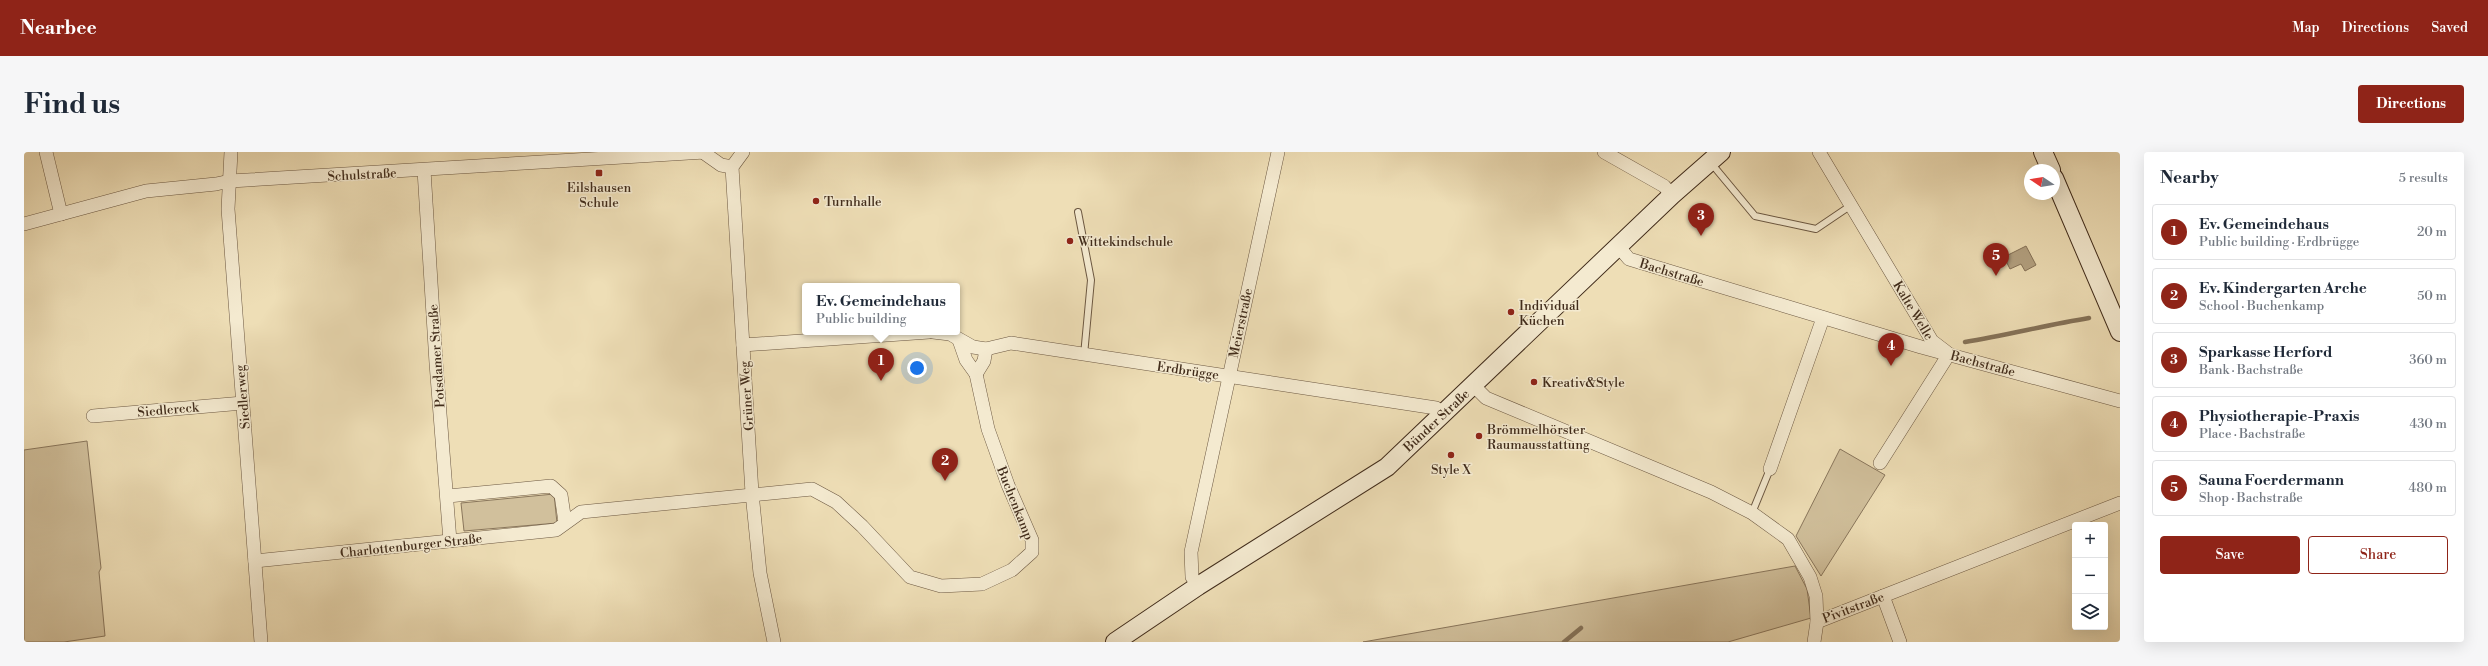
<!DOCTYPE html>
<html lang="en">
<head>
<meta charset="utf-8">
<style>
	body { margin:0; font-family:"Libre Bodoni",serif; background:#f6f6f7; color:#1f2937 }
	.controls { position:absolute; right:12px; bottom:12px; display:grid; overflow:hidden; border-radius:4px; box-shadow:0 4px 16px #0002 }
	.controls button { width:36px; height:36px; display:grid; place-items:center; padding:0; border:0; border-bottom:1px solid #e0e1e3; background:#fff; color:#1f2937; font:20px sans-serif }
	.compass { position:absolute; left:2000px; top:12px; width:36px; height:36px; border-radius:50%; background:#fff; box-shadow:0 4px 16px #0002; rotate:282deg }
	.you { position:absolute; left:893px; top:216px; width:14px; height:14px; margin:-10px; border:3px solid #fff; border-radius:50%; background:#1a73e8; box-shadow:0 0 0 6px #1a73e833 }
	.badge { display:grid; place-items:center; width:26px; height:26px; border-radius:50%; background:#8f2418; color:#fff; font-size:13px; font-weight:700 }
	.pin { position:absolute; translate:-50% -33px; filter:drop-shadow(0 1px 2px #0008) }
	.pin::after { content:''; position:absolute; top:21px; width:14px; height:12px; background:inherit; clip-path:polygon(0 0,100% 0,50% 100%) }
	.popup { position:absolute; left:778px; top:131px; width:158px; height:52px; box-sizing:border-box; display:grid; place-content:center; border-radius:4px; background:#fff; filter:drop-shadow(0 1px 3px #0005); font-size:13px; white-space:nowrap; color:#747a83 }
	.popup b { font-size:15px; color:#1f2937 }
	.popup::after { content:''; position:absolute; left:50%; top:100%; margin-left:-8px; border:8px solid transparent; border-top-color:#fff }
	.list { margin:0; padding:0; list-style:none }
	h2 { display:flex; justify-content:space-between; align-items:center; height:52px; margin:0; padding:0 16px; font-size:17px }
	h2 small { font-size:13px; font-weight:400; color:#747a83 }
	.list li { display:grid; grid-template-columns:26px 1fr auto; gap:12px; align-items:center; box-sizing:border-box; height:56px; margin:0 8px 8px; padding:0 8px; border:1px solid #e0e1e3; border-radius:4px }
	.list b { display:block; font-size:15px; white-space:nowrap }
	.list p { margin:0; font-size:13px; white-space:nowrap; color:#747a83 }
	.list em { font-size:13px; font-style:normal; color:#747a83 }
	.actions { display:flex; gap:8px; padding:12px 16px }
	.actions a { flex:1; padding:9px 0; border:1px solid #8f2418; border-radius:4px; text-align:center; font-size:14px; color:#8f2418 }
	.actions .main { background:#8f2418; color:#fff }
	.icon { flex:none; width:22px; height:22px; fill:none; stroke:currentColor; stroke-width:2; stroke-linecap:round; stroke-linejoin:round }
	.map { position:relative; flex:none; width:2096px; height:490px; overflow:hidden; border-radius:4px }
	header { display:flex; align-items:center; gap:24px; box-sizing:border-box; height:56px; padding:0 20px; background:#8f2418; color:#fff }
	header strong { font-size:19px }
	nav { display:flex; gap:22px; margin-inline-start:auto; font-size:14px }
	.intro { display:flex; align-items:center; justify-content:space-between; box-sizing:border-box; height:96px; padding:0 24px }
	h1 { margin:0; font-size:28px }
	.button { padding:10px 18px; border-radius:4px; background:#8f2418; color:#fff; font-size:14px; font-weight:700 }
	main { display:flex; gap:24px; padding:0 24px }
	aside { flex:1; background:#fff; border-radius:4px; box-shadow:0 4px 16px #0002 }
	.map>svg:first-child { display:block }
	.green { fill:#d1c09c; stroke:#89765c }
	.water { fill:#b3a181; stroke:#857258 }
	.lines { fill:none; stroke-linecap:round; stroke-linejoin:round }
	.stream { stroke:#857258; stroke-width:4.5 }
	.lane-casing { stroke:#6c5842; stroke-width:8 }
	.street-casing { stroke:#6c5842; stroke-width:14 }
	.secondary-casing { stroke:#412c1b; stroke-width:20 }
	.lane { stroke:#f4ead0; stroke-width:6 }
	.street { stroke:#f4ead0; stroke-width:13 }
	.secondary { stroke:#f4ead0; stroke-width:18 }
	.poi-dot { fill:#8f2418; stroke:#f4ead0; stroke-width:1.5 }
	.labels { text-anchor:middle; stroke-width:3; stroke-linejoin:round; paint-order:stroke }
	.street-label { font-size:13px; fill:#412c1b; stroke:#f4ead0 }
	.poi-label { font-size:13px; fill:#412c1b; stroke:#f4ead0; text-anchor:start }
</style>
</head>
<body>
<header>
<strong>Nearbee</strong>
<nav><a>Map</a><a>Directions</a><a>Saved</a></nav>
</header>
<div class="intro"><h1>Find us</h1><a class="button">Directions</a></div>
<main>
<div class="map">
<svg width="2096" height="490" viewBox="0 0 2096 490">
	<rect width="100%" height="100%" fill="#eedeb6"/>
	<filter id="stains"><feTurbulence type="fractalNoise" baseFrequency=".005" numOctaves="4"/><feColorMatrix values="0 0 0 0 .2 0 0 0 0 .09 0 0 0 0 .02 0 0 0 .5 -.17"/></filter>
	<radialGradient id="worn" r=".72"><stop offset=".6" stop-color="#630" stop-opacity="0"/><stop offset="1" stop-color="#630" stop-opacity=".3"/></radialGradient>
	<g class="green">
		<polygon points="63,289 77,416 75,420 81,484 40,490 0,490 0,298"/>
		<polygon points="1816,297 1861,323 1797,424 1772,384"/>
		<polygon points="530,342 533,371 440,379 437,351"/>
		<polygon points="1771,414 1783,437 1787,466 1704,490 1339,490"/>
	</g>
	<polygon class="water" points="2002,94 2012,113 2001,119 1997,112 1986,117 1980,105"/>
	<g class="lines">
		<g class="stream">
			<path d="M1941 190C1983 183 2023 173 2065 166"/>
			<polyline points="1540,490 1557,476"/>
		</g>
		<defs>
			<g id="lane">
				<polyline points="1687,11 1731,64 1792,77 1826,54"/>
				<polyline points="1054,60 1067,128 1060,203"/>
				<polyline points="1728,361 1746,317"/>
			</g>
			<g id="street">
				<polyline points="22,0 37,62"/>
				<polyline points="207,0 204,57 237,490"/>
				<polyline points="719,0 708,15 728,341 736,421 750,490"/>
				<polyline points="1580,0 1640,34 1648,43"/>
				<polyline points="1795,0 1908,189 1925,202 1856,311"/>
				<polyline points="680,1 697,13 708,15"/>
				<polyline points="400,18 412,211 426,389"/>
				<polyline points="0,72 122,39 192,32 206,29 681,0"/>
				<polyline points="1594,94 1605,107 1897,195 2096,249"/>
				<polyline points="909,180 926,182 949,195 962,197 987,191 1412,256 1419,262"/>
				<polyline points="719,193 905,180"/>
				<polyline points="952,222 960,209 962,197"/>
				<polyline points="1449,233 1462,246 1687,340 1728,361 1764,387 1786,425 1792,444 1793,470 1790,490"/>
				<polyline points="69,264 219,251"/>
				<polyline points="1746,317 1799,166"/>
				<polyline points="424,344 527,334 537,343 541,370"/>
				<polyline points="231,409 532,378 557,360 788,337 812,350 838,374 886,425 917,434 958,432 988,418 1008,400 1008,388 984,333 964,277 952,222 942,208 935,188"/>
				<polyline points="1174,434 1168,425 1167,400 1254,0"/>
				<polyline points="1859,444 1876,490"/>
				<polyline points="1793,470 2096,351"/>
			</g>
			<g id="secondary">
				<polyline points="2019,0 2027,18"/>
				<polyline points="2030,26 2096,180"/>
				<polyline points="1091,490 1174,434 1363,315 1648,43 1697,0"/>
			</g>
		</defs>
		<use href="#lane" class="lane-casing"/>
		<use href="#street" class="street-casing"/>
		<use href="#secondary" class="secondary-casing"/>
		<use href="#lane" class="lane"/>
		<use href="#street" class="street"/>
		<use href="#secondary" class="secondary"/>
	</g>
	<g class="poi-dot">
		<rect x="571" y="17" width="8" height="8" rx="2"/>
		<circle cx="792" cy="49" r="4"/>
		<circle cx="1046" cy="89" r="4"/>
		<circle cx="1487" cy="160" r="4"/>
		<circle cx="1510" cy="230" r="4"/>
		<circle cx="1455" cy="284" r="4"/>
		<circle cx="1427" cy="303" r="4"/>
	</g>
	<g class="labels">
		<g class="street-label">
			<text transform="translate(338 22) rotate(-3)" y="5">Schulstraße</text>
			<text transform="translate(1648 120) rotate(17)" y="5">Bachstraße</text>
			<text transform="translate(1890 158) rotate(59)" y="5">Kalte Welle</text>
			<text transform="translate(1216 171) rotate(-78)" y="5">Meierstraße</text>
			<text transform="translate(412 204) rotate(-94)" y="5">Potsdamer Straße</text>
			<text transform="translate(1959 211) rotate(15)" y="5">Bachstraße</text>
			<text transform="translate(1164 218) rotate(8)" y="5">Erdbrügge</text>
			<text transform="translate(722 244) rotate(-94)" y="5">Grüner Weg</text>
			<text transform="translate(218 245) rotate(-95)" y="5">Siedlerweg</text>
			<text transform="translate(144 257) rotate(-5)" y="5">Siedlereck</text>
			<text transform="translate(1412 268) rotate(-43)" y="5">Bünder Straße</text>
			<text transform="translate(992 351) rotate(68)" y="5">Buchenkamp</text>
			<text transform="translate(387 393) rotate(-6)" y="5">Charlottenburger Straße</text>
			<text transform="translate(1829 455) rotate(-21)" y="5">Pivitstraße</text>
		</g>
		<g class="poi-label">
			<text x="575" y="40" text-anchor="middle">Eilshausen<tspan x="575" dy="15">Schule</tspan></text>
			<text x="800" y="54">Turnhalle</text>
			<text x="1054" y="94">Wittekindschule</text>
			<text x="1495" y="158">Individual<tspan x="1495" dy="15">Küchen</tspan></text>
			<text x="1518" y="235">Kreativ&amp;Style</text>
			<text x="1463" y="282">Brömmelhörster<tspan x="1463" dy="15">Raumausstattung</tspan></text>
			<text x="1427" y="322" text-anchor="middle">Style X</text>
		</g>
	</g>
	<rect width="100%" height="100%" filter="url(#stains)"/>
	<rect width="100%" height="100%" fill="url(#worn)"/>
</svg>
<div class="controls">
<button>+</button>
<button>−</button>
<button><svg class="icon" aria-label="layers" viewBox="0 0 24 24"><path d="M12 4l9 5-9 5-9-5zM3 14l9 5 9-5"/></svg></button>
</div>
<svg class="compass" viewBox="-18 -18 36 36"><path d="M0-13l5 13h-10z" fill="#e53935"/><path d="M0 13l5-13h-10z" fill="#747a83"/></svg>
<div class="you"></div>
<div class="pin badge" style="left:857px;top:229px">1</div>
<div class="popup"><b>Ev. Gemeindehaus</b>Public building</div>
<div class="pin badge" style="left:921px;top:329px">2</div>
<div class="pin badge" style="left:1677px;top:84px">3</div>
<div class="pin badge" style="left:1867px;top:214px">4</div>
<div class="pin badge" style="left:1972px;top:124px">5</div>
</div>
<aside>
<h2>Nearby<small>5 results</small></h2>
<ul class="list">
<li><span class="badge">1</span><div><b>Ev. Gemeindehaus</b><p>Public building · Erdbrügge</p></div><em>20 m</em></li>
<li><span class="badge">2</span><div><b>Ev. Kindergarten Arche</b><p>School · Buchenkamp</p></div><em>50 m</em></li>
<li><span class="badge">3</span><div><b>Sparkasse Herford</b><p>Bank · Bachstraße</p></div><em>360 m</em></li>
<li><span class="badge">4</span><div><b>Physiotherapie-Praxis</b><p>Place · Bachstraße</p></div><em>430 m</em></li>
<li><span class="badge">5</span><div><b>Sauna Foerdermann</b><p>Shop · Bachstraße</p></div><em>480 m</em></li>
</ul>
<div class="actions"><a class="main">Save</a><a>Share</a></div>
</aside>
</main>
</body>
</html>
